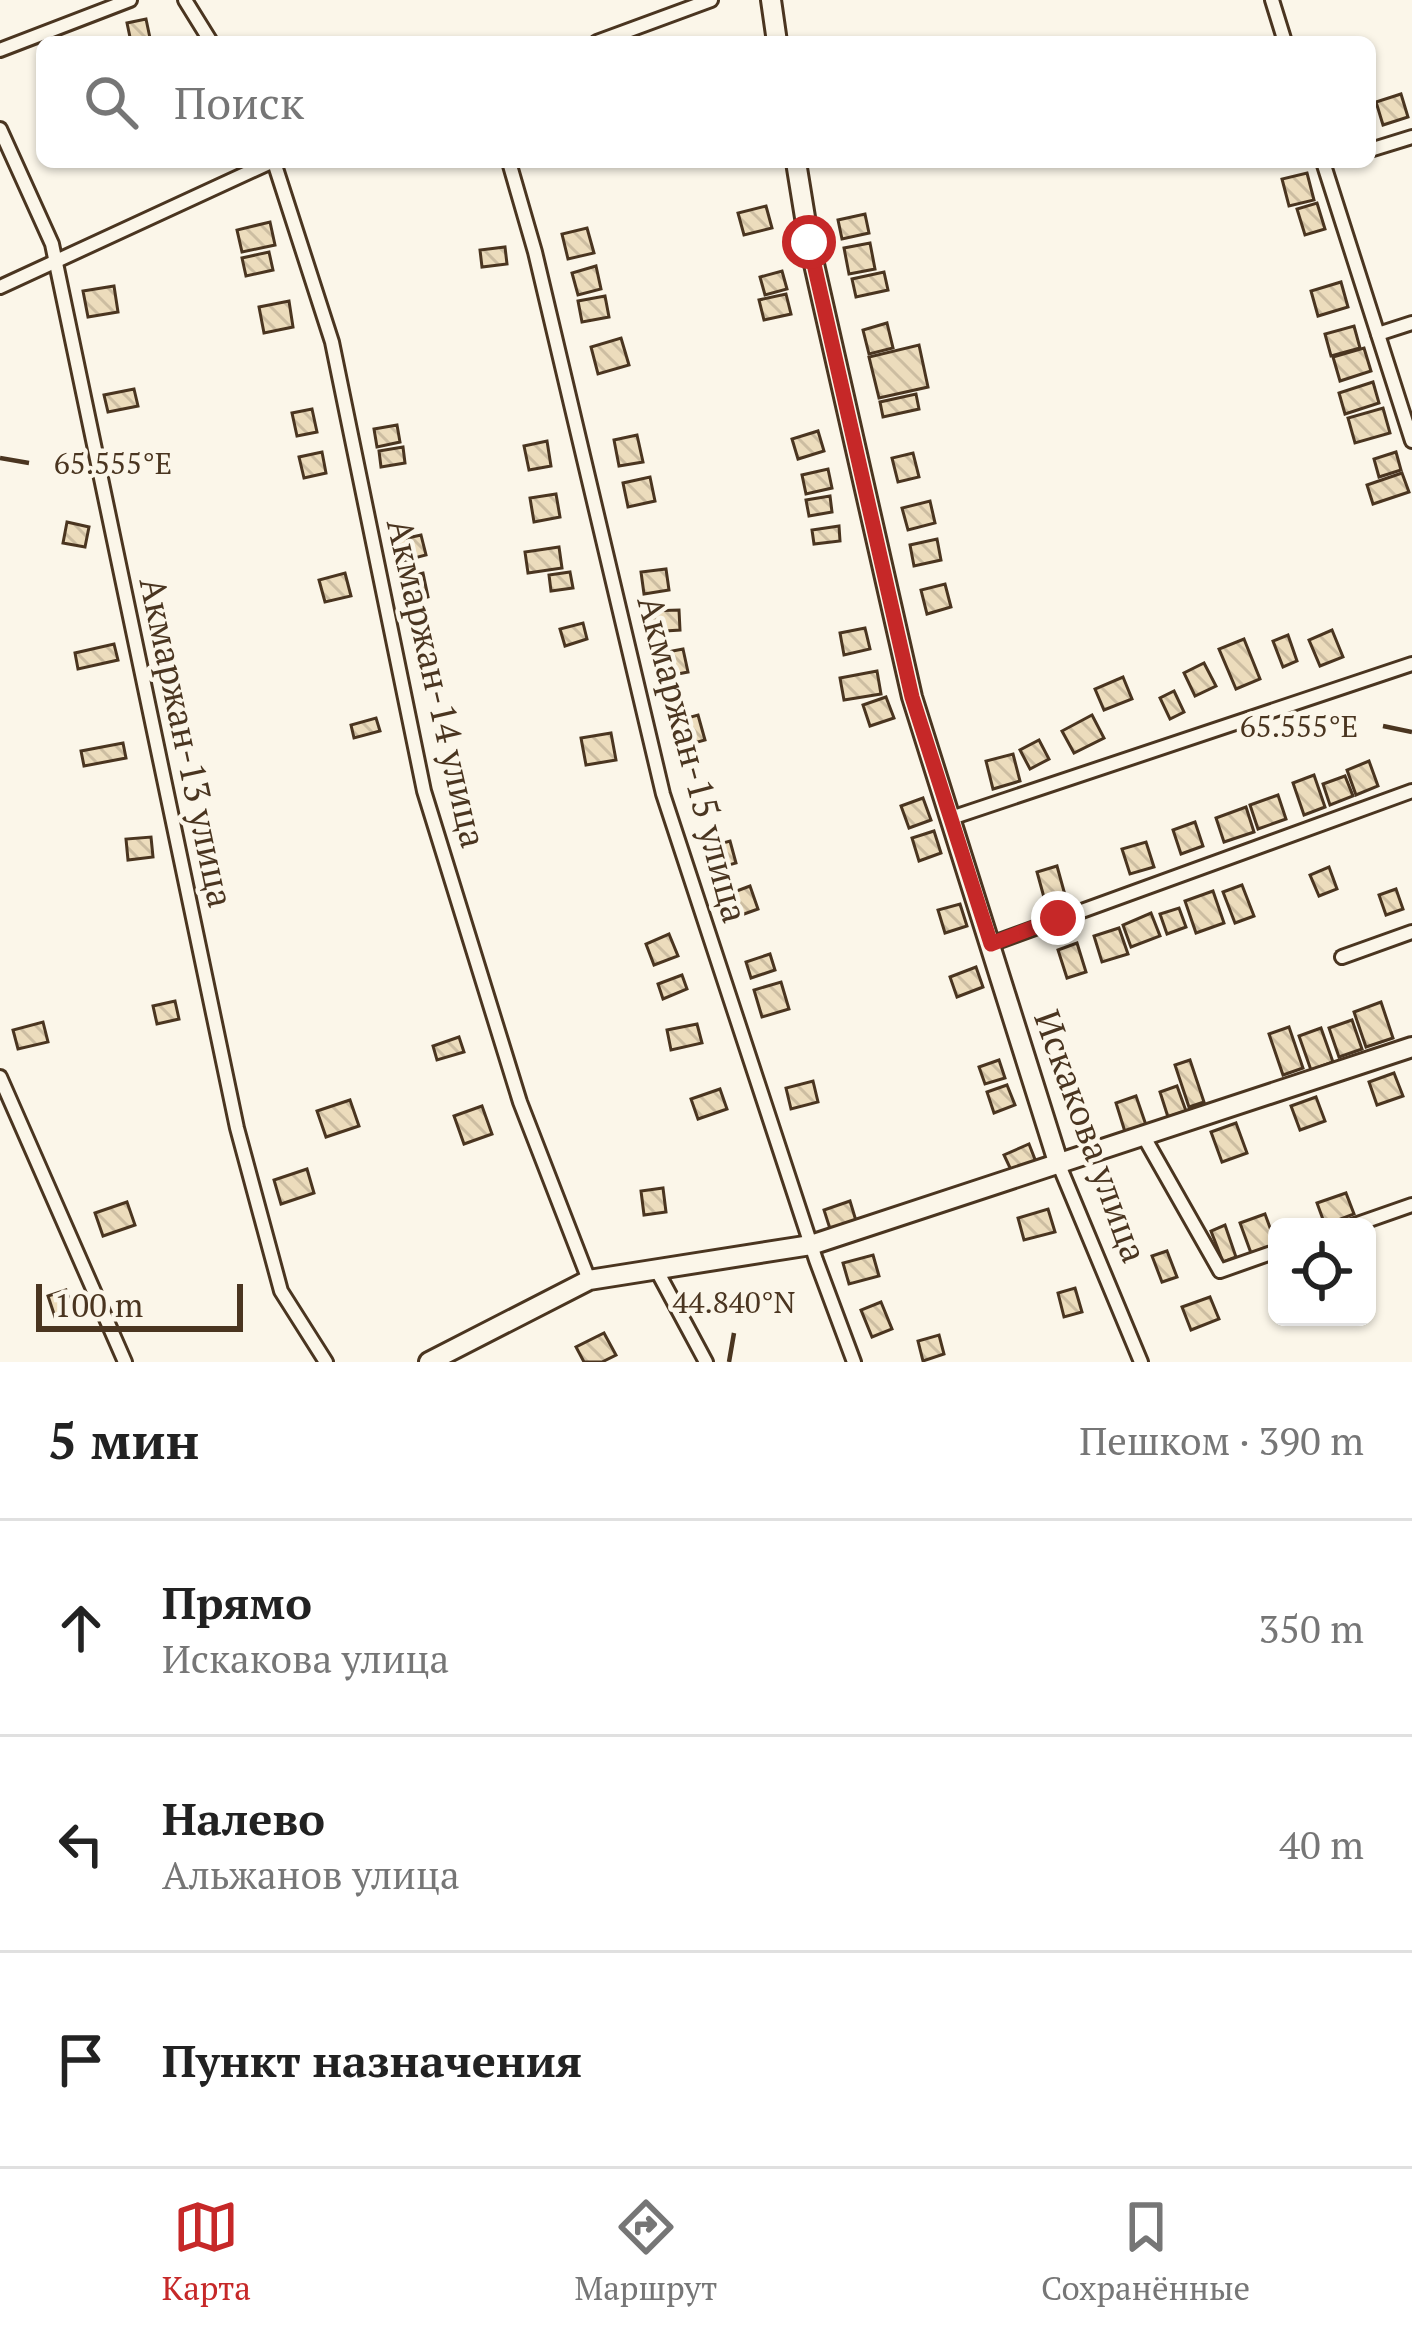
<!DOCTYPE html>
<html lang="ru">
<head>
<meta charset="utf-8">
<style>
	body { margin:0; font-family:"PT Serif",serif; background:#f6f6f6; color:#222 }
	.controls { position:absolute; right:36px; bottom:36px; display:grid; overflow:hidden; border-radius:18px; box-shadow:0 3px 9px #0004 }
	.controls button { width:108px; height:108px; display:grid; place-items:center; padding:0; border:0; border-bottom:3px solid #e0e0e0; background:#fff; color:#222; font:60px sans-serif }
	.scale { position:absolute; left:36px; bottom:30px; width:207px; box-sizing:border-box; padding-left:12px; border:6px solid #4a3520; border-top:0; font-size:33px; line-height:42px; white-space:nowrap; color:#4a3520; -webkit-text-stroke:9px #fbf6e9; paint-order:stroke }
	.stop { position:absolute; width:36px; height:36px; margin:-27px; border:9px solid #c62828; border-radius:50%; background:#fff }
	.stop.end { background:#c62828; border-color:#fff; box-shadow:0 3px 12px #0008 }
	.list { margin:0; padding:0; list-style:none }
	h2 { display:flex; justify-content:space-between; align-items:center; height:156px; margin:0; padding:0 48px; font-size:51px }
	h2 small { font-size:39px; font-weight:400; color:#767676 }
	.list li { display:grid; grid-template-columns:78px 1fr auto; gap:36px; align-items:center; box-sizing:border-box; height:216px; padding:0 48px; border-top:3px solid #e0e0e0 }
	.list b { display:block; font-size:45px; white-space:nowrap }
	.list p { margin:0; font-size:39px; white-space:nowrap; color:#767676 }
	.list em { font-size:39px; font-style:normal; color:#767676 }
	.icon { flex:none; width:66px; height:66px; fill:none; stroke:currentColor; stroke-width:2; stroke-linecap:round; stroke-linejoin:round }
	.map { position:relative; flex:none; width:1412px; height:1362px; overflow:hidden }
	.search { position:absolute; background:#fff; box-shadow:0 3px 9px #0004; left:36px; right:36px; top:36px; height:132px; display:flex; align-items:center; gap:30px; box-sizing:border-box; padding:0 42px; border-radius:18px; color:#767676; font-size:45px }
	.sheet { height:804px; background:#fff }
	nav { display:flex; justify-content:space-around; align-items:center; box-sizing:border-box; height:168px; border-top:3px solid #e0e0e0; background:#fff; font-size:33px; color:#767676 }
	nav a { display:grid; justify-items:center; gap:6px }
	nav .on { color:#c62828 }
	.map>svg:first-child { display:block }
	.building { fill:url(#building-back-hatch); stroke:#4a3520; stroke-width:3 }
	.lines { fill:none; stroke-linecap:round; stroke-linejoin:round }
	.street-casing { stroke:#4a3520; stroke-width:18 }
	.secondary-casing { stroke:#4a3520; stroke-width:24 }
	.street { stroke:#fbf6e9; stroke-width:12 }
	.secondary { stroke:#fbf6e9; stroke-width:18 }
	.route { stroke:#c62828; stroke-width:15 }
	.ticks { fill:none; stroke:#4a3520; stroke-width:4.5 }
	.labels { text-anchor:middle; stroke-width:9; stroke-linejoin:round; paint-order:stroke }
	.street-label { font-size:36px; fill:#4a3520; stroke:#fbf6e9 }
	.ticks-label { font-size:30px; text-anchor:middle; fill:#4a3520; stroke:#fbf6e9; stroke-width:9; stroke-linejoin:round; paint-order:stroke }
</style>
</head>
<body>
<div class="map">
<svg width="1412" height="1362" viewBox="0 0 1412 1362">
	<defs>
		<pattern id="building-back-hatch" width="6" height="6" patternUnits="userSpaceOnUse" patternTransform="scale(3)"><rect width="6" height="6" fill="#ecdcbc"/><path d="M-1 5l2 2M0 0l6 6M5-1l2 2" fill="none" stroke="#ccbda1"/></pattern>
	</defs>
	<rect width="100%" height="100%" fill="#fbf6e9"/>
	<g class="building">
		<polygon points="146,19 150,38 131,42 127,23"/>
		<polygon points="1401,94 1408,117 1383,125 1376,102"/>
		<polygon points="1307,173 1314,200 1289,206 1282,179"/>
		<polygon points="1317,203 1325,229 1305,235 1297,209"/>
		<polygon points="766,206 772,228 744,235 738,213"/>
		<polygon points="865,214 869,233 842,239 838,220"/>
		<polygon points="270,222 275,245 242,252 237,230"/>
		<polygon points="587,228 594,253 568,259 562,234"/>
		<polygon points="870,243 875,269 849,274 844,248"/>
		<polygon points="505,247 507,264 482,267 480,250"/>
		<polygon points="269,252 273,270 246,276 242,258"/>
		<polygon points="596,266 601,289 578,295 572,273"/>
		<polygon points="782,271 787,289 765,295 760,277"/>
		<polygon points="884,272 888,290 856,297 852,279"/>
		<polygon points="1341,282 1348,307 1318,316 1311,291"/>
		<polygon points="114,286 118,312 88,317 83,291"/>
		<polygon points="786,294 791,314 764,320 759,300"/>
		<polygon points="605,296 609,317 582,322 578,301"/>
		<polygon points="289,301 293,327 264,333 259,307"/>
		<polygon points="887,323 893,348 869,354 863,330"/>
		<polygon points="1354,326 1360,348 1331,356 1325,334"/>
		<polygon points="621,338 629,365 598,374 591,347"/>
		<polygon points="919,345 928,387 879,398 869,357"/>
		<polygon points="1364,348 1371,371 1340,381 1333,357"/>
		<polygon points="1373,382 1379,403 1345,414 1339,393"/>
		<polygon points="134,389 138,406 108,412 104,395"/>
		<polygon points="916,394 919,409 883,417 880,402"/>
		<polygon points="1383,408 1390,433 1355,443 1348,418"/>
		<polygon points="312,409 317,432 297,436 292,413"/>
		<polygon points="397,425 400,442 377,447 374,429"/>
		<polygon points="818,431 824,451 798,459 792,439"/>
		<polygon points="637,435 643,462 619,466 614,440"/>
		<polygon points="547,441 551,466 529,470 524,446"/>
		<polygon points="403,447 405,463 381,467 379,451"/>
		<polygon points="322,452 326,473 304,478 299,457"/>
		<polygon points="1396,452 1401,470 1379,477 1374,459"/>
		<polygon points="913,453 919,477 898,482 892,458"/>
		<polygon points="828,469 832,488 806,494 802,475"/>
		<polygon points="1402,473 1409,492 1373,504 1367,485"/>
		<polygon points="650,477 655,501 628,507 623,483"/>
		<polygon points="556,494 560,517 534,522 530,498"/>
		<polygon points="830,496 832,512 809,516 806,500"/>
		<polygon points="930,501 935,523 908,530 902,508"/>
		<polygon points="67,522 89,527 85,547 63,543"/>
		<polygon points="839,526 840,541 814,544 812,530"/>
		<polygon points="421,535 426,555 399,562 394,541"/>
		<polygon points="937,539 941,560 914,566 910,545"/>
		<polygon points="559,547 562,568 528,573 525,552"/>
		<polygon points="666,569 669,590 644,594 641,572"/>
		<polygon points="570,572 573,588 551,591 549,575"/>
		<polygon points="345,573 351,596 325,602 319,580"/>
		<polygon points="423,573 428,597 403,603 398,579"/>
		<polygon points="945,584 951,607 927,614 921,590"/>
		<polygon points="679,610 680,630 650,632 649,611"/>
		<polygon points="583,623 587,639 565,646 560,629"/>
		<polygon points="865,628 870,649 844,655 840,633"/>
		<polygon points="1332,630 1343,657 1320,666 1309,640"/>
		<polygon points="1288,635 1297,661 1283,667 1273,641"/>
		<polygon points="1244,639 1260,679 1236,689 1219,649"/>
		<polygon points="114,644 118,660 78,669 75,653"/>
		<polygon points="683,649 688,672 662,677 657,654"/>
		<polygon points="1204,663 1216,686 1195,696 1184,673"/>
		<polygon points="877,671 881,694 844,700 840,678"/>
		<polygon points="1123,677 1132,699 1104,710 1095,689"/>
		<polygon points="1174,691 1184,712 1170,719 1160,698"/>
		<polygon points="886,697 894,718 870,726 863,705"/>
		<polygon points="698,715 705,740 676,748 669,723"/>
		<polygon points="1092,715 1104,738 1074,753 1062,731"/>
		<polygon points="376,718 380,731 354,738 351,725"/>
		<polygon points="611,733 616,760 586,765 581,738"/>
		<polygon points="1039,740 1049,759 1030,769 1020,750"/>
		<polygon points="123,743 126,758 84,766 81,751"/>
		<polygon points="1013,754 1020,781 993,789 986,761"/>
		<polygon points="1369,761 1378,786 1356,795 1347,770"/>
		<polygon points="1314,775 1325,807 1304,815 1293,783"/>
		<polygon points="1345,776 1353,796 1330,805 1323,784"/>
		<polygon points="1278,795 1286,819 1258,829 1250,805"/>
		<polygon points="923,798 931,820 909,828 901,806"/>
		<polygon points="1246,807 1254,832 1224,842 1216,818"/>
		<polygon points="1195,822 1203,846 1181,854 1173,830"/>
		<polygon points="934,831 941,853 919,861 912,838"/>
		<polygon points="151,837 153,857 128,860 126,839"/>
		<polygon points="730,841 736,863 718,868 712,846"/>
		<polygon points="1146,842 1154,867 1130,874 1122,849"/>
		<polygon points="1057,866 1065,895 1045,901 1037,872"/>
		<polygon points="1329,867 1337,889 1319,896 1310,875"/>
		<polygon points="1242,885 1254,916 1235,923 1223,892"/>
		<polygon points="750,886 758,909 733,918 726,895"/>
		<polygon points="1396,889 1403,909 1386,915 1379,895"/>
		<polygon points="1213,891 1224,923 1196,933 1185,901"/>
		<polygon points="960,904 967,926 945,933 938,910"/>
		<polygon points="1179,908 1186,927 1167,934 1160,914"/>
		<polygon points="1151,913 1160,936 1131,947 1123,925"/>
		<polygon points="1119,928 1128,954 1102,962 1094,936"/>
		<polygon points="669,934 678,956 654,965 646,944"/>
		<polygon points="1077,943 1086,972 1067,978 1058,950"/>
		<polygon points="770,954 775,970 751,978 746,962"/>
		<polygon points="976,967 983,987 957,997 950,977"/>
		<polygon points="682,975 687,989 663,999 658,984"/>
		<polygon points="781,982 789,1009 762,1017 754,990"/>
		<polygon points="175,1001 179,1019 157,1024 153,1006"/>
		<polygon points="1381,1002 1393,1038 1366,1047 1354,1012"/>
		<polygon points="1352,1020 1362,1049 1339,1057 1329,1028"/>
		<polygon points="43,1022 48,1042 18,1049 13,1030"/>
		<polygon points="697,1024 702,1043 671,1050 667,1030"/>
		<polygon points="1289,1027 1303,1068 1283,1075 1269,1034"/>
		<polygon points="1321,1028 1333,1062 1311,1070 1299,1036"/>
		<polygon points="459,1037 464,1052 437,1060 433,1046"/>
		<polygon points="999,1060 1005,1078 985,1084 979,1067"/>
		<polygon points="1190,1060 1204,1102 1189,1107 1175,1065"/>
		<polygon points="1394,1073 1403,1096 1377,1105 1369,1082"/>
		<polygon points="813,1081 818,1102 791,1109 786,1088"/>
		<polygon points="1007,1085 1015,1105 994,1113 987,1092"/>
		<polygon points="1177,1086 1186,1111 1168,1117 1160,1092"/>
		<polygon points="720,1089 727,1109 698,1119 691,1099"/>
		<polygon points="1136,1096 1147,1128 1126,1135 1116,1103"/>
		<polygon points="1316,1097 1325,1121 1300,1130 1291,1106"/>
		<polygon points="350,1100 359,1126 326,1137 317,1111"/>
		<polygon points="482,1106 492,1134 464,1144 454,1116"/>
		<polygon points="1236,1123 1247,1153 1222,1162 1211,1132"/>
		<polygon points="1029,1144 1036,1162 1012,1172 1004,1155"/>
		<polygon points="307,1169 314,1193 281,1204 274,1180"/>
		<polygon points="663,1188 666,1212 644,1215 641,1191"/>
		<polygon points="1346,1193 1354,1214 1325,1225 1317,1203"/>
		<polygon points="850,1201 857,1224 831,1232 824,1210"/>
		<polygon points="127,1202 135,1225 103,1236 95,1213"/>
		<polygon points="1048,1209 1055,1232 1024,1240 1018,1218"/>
		<polygon points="1265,1214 1276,1244 1251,1253 1240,1223"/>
		<polygon points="1225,1225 1236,1257 1223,1262 1211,1231"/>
		<polygon points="1167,1251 1177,1277 1162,1282 1152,1256"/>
		<polygon points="873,1255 879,1276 849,1284 843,1263"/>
		<polygon points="1075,1288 1082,1312 1064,1317 1058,1293"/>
		<polygon points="66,1290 73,1311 55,1317 48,1296"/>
		<polygon points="1210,1297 1219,1319 1191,1330 1182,1307"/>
		<polygon points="881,1302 892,1329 872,1337 861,1310"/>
		<polygon points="604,1333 616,1355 602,1362 584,1362 576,1347"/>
		<polygon points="939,1335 944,1354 923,1361 918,1341"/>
	</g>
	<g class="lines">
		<defs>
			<g id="street">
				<polyline points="185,0 211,42"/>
				<polyline points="1272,0 1285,42"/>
				<polyline points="597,42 711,0"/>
				<polyline points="0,50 130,0"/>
				<polyline points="0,129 52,244 237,1128 281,1291 326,1362"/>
				<polyline points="1370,150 1412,137"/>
				<polyline points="274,162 332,342 424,791 520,1102 589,1280"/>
				<polyline points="509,162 535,252 663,794 816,1260 854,1362"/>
				<polyline points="1323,162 1412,441"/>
				<polyline points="0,287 271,162"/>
				<polyline points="1378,334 1412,323"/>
				<polyline points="951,818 1412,664"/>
				<polyline points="991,944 1412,791"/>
				<polyline points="1342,957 1412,932"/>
				<polyline points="0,1077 125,1362"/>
				<polyline points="1144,1137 1220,1271 1277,1251"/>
				<polyline points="1059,1165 1141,1362"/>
				<polyline points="1349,1227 1412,1205"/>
				<polyline points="656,1269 706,1362"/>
			</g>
			<g id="secondary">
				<polyline points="771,0 777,42"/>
				<polyline points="796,162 809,242 912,697 1059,1165"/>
				<polyline points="429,1362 589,1280 811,1245 1412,1047"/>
			</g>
		</defs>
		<use href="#street" class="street-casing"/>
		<use href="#secondary" class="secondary-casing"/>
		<use href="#street" class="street"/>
		<use href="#secondary" class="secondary"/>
	</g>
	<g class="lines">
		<polyline class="route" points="809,242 912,697 991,944 1058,918"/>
	</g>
	<path class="ticks" d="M0 458 29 463M1383 726 1412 732M729 1362 734 1333"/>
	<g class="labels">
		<g class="street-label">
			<text transform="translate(437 683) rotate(77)" y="13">Акмаржан-14 улица</text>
			<text transform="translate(187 742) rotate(78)" y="13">Акмаржан-13 улица</text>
			<text transform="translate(693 759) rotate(75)" y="13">Акмаржан-15 улица</text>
			<text transform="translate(1091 1136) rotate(70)" y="13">Искакова улица</text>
		</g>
	</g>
	<g class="ticks-label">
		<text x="113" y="474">65.555°E</text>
		<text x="1299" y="737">65.555°E</text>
		<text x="734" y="1313">44.840°N</text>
	</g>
</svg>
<div class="controls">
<button><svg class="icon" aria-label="locate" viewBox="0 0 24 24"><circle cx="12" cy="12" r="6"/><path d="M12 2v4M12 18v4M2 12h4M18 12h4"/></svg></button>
</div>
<div class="scale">100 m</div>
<div class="stop" style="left:809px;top:242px"></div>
<div class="stop end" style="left:1058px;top:918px"></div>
<div class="search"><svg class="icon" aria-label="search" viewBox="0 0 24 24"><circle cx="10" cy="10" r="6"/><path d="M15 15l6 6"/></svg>Поиск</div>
</div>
<section class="sheet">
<h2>5 мин<small>Пешком · 390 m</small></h2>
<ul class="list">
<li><svg class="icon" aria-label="ahead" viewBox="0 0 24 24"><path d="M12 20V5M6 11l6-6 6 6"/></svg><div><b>Прямо</b><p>Искакова улица</p></div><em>350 m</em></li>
<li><svg class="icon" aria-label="left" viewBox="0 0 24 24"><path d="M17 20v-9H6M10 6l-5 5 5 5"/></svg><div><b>Налево</b><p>Альжанов улица</p></div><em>40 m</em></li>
<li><svg class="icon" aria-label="arrive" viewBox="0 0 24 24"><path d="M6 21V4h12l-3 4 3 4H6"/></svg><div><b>Пункт назначения</b></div></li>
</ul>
</section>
<nav>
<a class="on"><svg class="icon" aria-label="map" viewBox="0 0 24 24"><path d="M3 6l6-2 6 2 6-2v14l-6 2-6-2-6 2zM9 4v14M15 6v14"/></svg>Карта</a>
<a><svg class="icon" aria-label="directions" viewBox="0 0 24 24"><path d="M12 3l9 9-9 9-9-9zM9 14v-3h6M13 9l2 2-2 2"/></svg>Маршрут</a>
<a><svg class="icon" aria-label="saved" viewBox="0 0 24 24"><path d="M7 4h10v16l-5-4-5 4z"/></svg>Сохранённые</a>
</nav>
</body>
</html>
